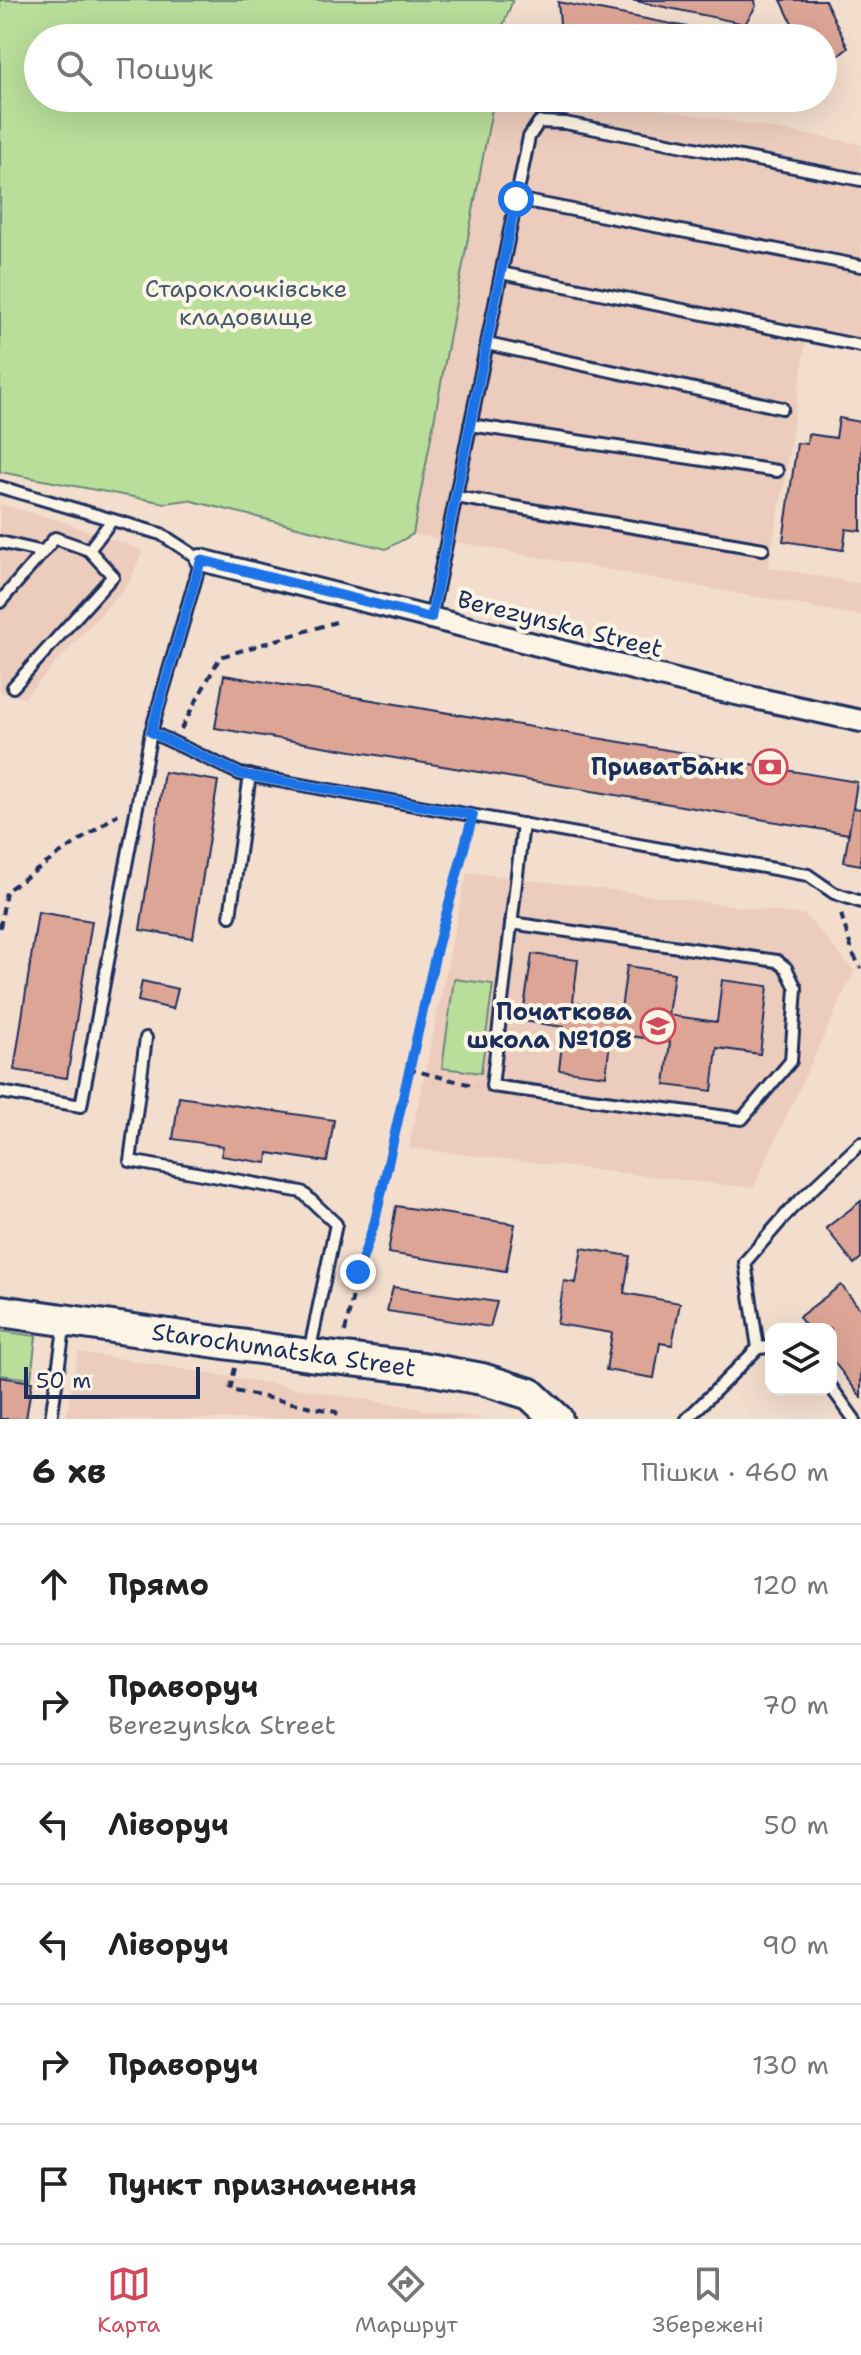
<!DOCTYPE html>
<html lang="uk">
<head>
<meta charset="utf-8">
<style>
	body { margin:0; font-family:"Shantell Sans",sans-serif; background:#f6f6f6; color:#222 }
	.controls { position:absolute; right:24px; bottom:24px; display:grid; overflow:hidden; border-radius:16px; box-shadow:0 8px 32px #0002 }
	.controls button { width:72px; height:72px; display:grid; place-items:center; padding:0; border:0; border-bottom:2px solid #e0e0e0; background:#fff; color:#222; font:40px sans-serif }
	.scale { position:absolute; left:24px; bottom:20px; width:176px; box-sizing:border-box; padding-left:8px; border:4px solid #1b2f5e; border-top:0; font-size:22px; line-height:28px; white-space:nowrap; color:#1b2f5e; -webkit-text-stroke:6px #fcf5e5; paint-order:stroke }
	.stop { position:absolute; width:24px; height:24px; margin:-18px; border:6px solid #1a73e8; border-radius:50%; background:#fff }
	.stop.end { background:#1a73e8; border-color:#fff; box-shadow:0 2px 8px #0008 }
	.list { margin:0; padding:0; list-style:none }
	h2 { display:flex; justify-content:space-between; align-items:center; height:104px; margin:0; padding:0 32px; font-size:34px }
	h2 small { font-size:26px; font-weight:400; color:#767676 }
	.list li { display:grid; grid-template-columns:52px 1fr auto; gap:24px; align-items:center; box-sizing:border-box; height:120px; padding:0 32px; border-top:2px solid #e0e0e0 }
	.list b { display:block; font-size:30px; white-space:nowrap }
	.list p { margin:0; font-size:26px; white-space:nowrap; color:#767676 }
	.list em { font-size:26px; font-style:normal; color:#767676 }
	.icon { flex:none; width:44px; height:44px; fill:none; stroke:currentColor; stroke-width:2; stroke-linecap:round; stroke-linejoin:round }
	.map { position:relative; flex:none; width:861px; height:1419px; overflow:hidden }
	.search { position:absolute; background:#fff; box-shadow:0 8px 32px #0002; left:24px; right:24px; top:24px; height:88px; display:flex; align-items:center; gap:20px; box-sizing:border-box; padding:0 28px; border-radius:44px; color:#767676; font-size:30px }
	.sheet { height:824px; background:#fff }
	nav { display:flex; justify-content:space-around; align-items:center; box-sizing:border-box; height:112px; border-top:2px solid #e0e0e0; background:#fff; font-size:22px; color:#767676 }
	nav a { display:grid; justify-items:center; gap:4px }
	nav .on { color:#d1495b }
	.map>svg:first-child { display:block }
	.built { fill:#ecccbc }
	.green { fill:#b8de99; stroke:#6a867c; stroke-width:2 }
	.building { fill:#dda596; stroke:#1b2f5e; stroke-width:2 }
	.lines { fill:none; stroke-linecap:round; stroke-linejoin:round }
	.lane-casing { stroke:#1b2f5e; stroke-width:16 }
	.street-casing { stroke:#1b2f5e; stroke-width:26 }
	.secondary-casing { stroke:#1b2f5e; stroke-width:36 }
	.path { stroke:#1b2f5e; stroke-width:4; stroke-dasharray:8 6; stroke-linecap:butt }
	.lane { stroke:#fcf5e5; stroke-width:10 }
	.street { stroke:#fcf5e5; stroke-width:20 }
	.secondary { stroke:#fcf5e5; stroke-width:30 }
	.route { stroke:#1a73e8; stroke-width:10 }
	.labels { text-anchor:middle; stroke-width:8; stroke-linejoin:round; paint-order:stroke }
	.park-label { font-size:24px; fill:#425b6d; stroke:#fcf5e5 }
	.street-label { font-size:24px; fill:#1b2f5e; stroke:#fcf5e5 }
	.poi-label { font-size:24px; font-weight:bold; fill:#1b2f5e; stroke:#fcf5e5; text-anchor:end }
</style>
</head>
<body>
<div class="map">
<svg width="861" height="1419" viewBox="0 0 861 1419">
	<rect width="100%" height="100%" fill="#f3ddcd"/>
	<filter id="ink" filterUnits="userSpaceOnUse"><feTurbulence type="fractalNoise" baseFrequency=".0125" numOctaves="2"/><feDisplacementMap in="SourceGraphic" scale="16" xChannelSelector="R" yChannelSelector="G"/><feConvolveMatrix kernelMatrix="1 2 1 2 8 2 1 2 1" color-interpolation-filters="sRGB"/></filter>
	<g filter="url(#ink)">
		<g class="built">
			<polygon points="494,98 598,98 861,144 861,349 806,340 785,478 768,567 861,584 861,616 413,534"/>
			<polygon points="0,504 63,522 143,550 129,583 24,698 0,692"/>
			<polygon points="467,872 805,915 854,971 753,1188 409,1148"/>
			<polygon points="78,1352 483,1419 66,1419"/>
		</g>
		<g class="green">
			<polygon points="0,0 513,0 498,38 38,38 38,98 494,98 413,534 386,549 188,500 165,503 0,472"/>
			<polygon points="454,979 493,984 481,1073 442,1068"/>
			<polygon points="0,1331 36,1336 31,1379 0,1375"/>
		</g>
		<g class="building">
			<polygon points="631,0 755,0 756,6 745,24"/>
			<polygon points="781,0 825,0 848,48 831,62 823,63 823,38 799,38"/>
			<polygon points="558,2 744,38 551,38 560,23"/>
			<polygon points="839,418 861,422 861,531 846,529 843,550 783,541 797,443 807,444 808,434 836,438"/>
			<polygon points="224,675 857,782 849,834 215,728"/>
			<polygon points="164,772 218,781 193,938 140,930"/>
			<polygon points="853,808 861,809 861,865 844,862"/>
			<polygon points="38,912 92,921 67,1078 14,1070"/>
			<polygon points="532,954 578,960 573,1002 621,1009 627,966 674,973 668,1015 717,1022 722,980 768,986 760,1054 717,1048 712,1091 665,1085 670,1042 611,1033 606,1076 559,1070 564,1027 522,1021"/>
			<polygon points="142,981 178,989 173,1009 138,1001"/>
			<polygon points="179,1097 334,1120 327,1162 268,1153 267,1163 221,1156 223,1146 173,1139"/>
			<polygon points="861,1201 861,1258 854,1264 826,1228"/>
			<polygon points="396,1206 515,1224 506,1271 388,1253"/>
			<polygon points="582,1248 630,1256 624,1293 680,1303 672,1345 660,1343 654,1378 606,1370 612,1333 557,1324 564,1281 576,1283"/>
			<polygon points="841,1285 861,1310 861,1397 831,1358 831,1329 808,1329 799,1317"/>
			<polygon points="393,1287 497,1302 490,1327 387,1311"/>
			<polygon points="0,1377 32,1382 26,1419 0,1419"/>
		</g>
		<g class="lines">
			<defs>
				<g id="lane">
					<polyline points="516,199 861,266"/>
					<polyline points="501,273 861,346"/>
					<polyline points="487,344 782,408"/>
					<polyline points="470,425 777,471"/>
					<polyline points="0,487 161,534 201,560 151,732 240,774 808,875 834,893 861,902"/>
					<polyline points="456,497 763,549"/>
					<polyline points="0,542 43,552"/>
					<polyline points="89,550 112,520"/>
					<polyline points="0,602 55,538 89,550 113,576 13,687"/>
					<polyline points="431,618 529,137 539,122 565,123 861,180"/>
					<polyline points="230,916 250,775"/>
					<polyline points="511,923 777,961 786,968 796,988 791,1061 742,1119 492,1086 523,824"/>
					<polyline points="146,1038 130,1161 302,1192 336,1224 309,1353"/>
					<polyline points="0,1092 81,1106 151,732"/>
					<polyline points="758,1348 771,1347"/>
					<polyline points="831,1387 854,1419"/>
					<polyline points="51,1419 65,1322"/>
					<polyline points="687,1419 758,1348 745,1262 791,1209 861,1143"/>
				</g>
				<polyline id="street" points="201,560 704,687 861,721"/>
				<polyline id="secondary" points="0,1311 309,1355 422,1368 482,1379 530,1394 557,1419"/>
			</defs>
			<use href="#lane" class="lane-casing"/>
			<use href="#street" class="street-casing"/>
			<use href="#secondary" class="secondary-casing"/>
			<g class="path">
				<polyline points="181,729 220,657 336,622"/>
				<polyline points="841,914 853,954 861,968"/>
				<polyline points="0,928 6,891 118,814"/>
				<polyline points="408,1069 476,1086"/>
				<polyline points="345,1332 358,1272 375,1221 437,948 469,829"/>
				<polyline points="235,1368 230,1390 336,1412 340,1419"/>
			</g>
			<use href="#lane" class="lane"/>
			<use href="#street" class="street"/>
			<use href="#secondary" class="secondary"/>
		</g>
	</g>
	<g class="lines" filter="url(#ink)">
		<polyline class="route" points="358,1272 375,1221 437,948 473,815 240,774 151,732 201,560 431,618 516,199"/>
	</g>
	<defs>
		<symbol id="bank-ring" viewBox="-11 -11 22 22"><circle r="9.5" fill="#fcf5e5" stroke="#d1495b" stroke-width="1.5"/><path d="M-6-4H6V4H-6ZM0-2.3a2.3 2.3 0 1 0 0 4.6a2.3 2.3 0 1 0 0-4.6Z" fill="#d1495b"/></symbol>
		<symbol id="school-ring" viewBox="-11 -11 22 22"><circle r="9.5" fill="#fcf5e5" stroke="#d1495b" stroke-width="1.5"/><path d="M0-5L7-2L0 1L-7-2ZM-4 1L0 2.5L4 1V4Q0 6-4 4Z" fill="#d1495b"/></symbol>
	</defs>
	<g fill-rule="evenodd">
		<use href="#bank-ring" x="750" y="747" width="40" height="40"/>
		<use href="#school-ring" x="638" y="1006" width="40" height="40"/>
	</g>
	<g class="labels">
		<g class="park-label">
			<text x="246" y="297">Староклочківське<tspan x="246" dy="28">кладовище</tspan></text>
		</g>
		<g class="street-label">
			<text transform="translate(560 624) rotate(14)" y="8">Berezynska Street</text>
			<text transform="translate(284 1350) rotate(8)" y="8">Starochumatska Street</text>
		</g>
		<g class="poi-label">
			<text x="744" y="775">ПриватБанк</text>
			<text x="632" y="1020">Початкова<tspan x="632" dy="28">школа №108</tspan></text>
		</g>
	</g>
</svg>
<div class="controls">
<button><svg class="icon" aria-label="layers" viewBox="0 0 24 24"><path d="M12 4l9 5-9 5-9-5zM3 14l9 5 9-5"/></svg></button>
</div>
<div class="scale">50 m</div>
<div class="stop" style="left:516px;top:199px"></div>
<div class="stop end" style="left:358px;top:1272px"></div>
<div class="search"><svg class="icon" aria-label="search" viewBox="0 0 24 24"><circle cx="10" cy="10" r="6"/><path d="M15 15l6 6"/></svg>Пошук</div>
</div>
<section class="sheet">
<h2>6 хв<small>Пішки · 460 m</small></h2>
<ul class="list">
<li><svg class="icon" aria-label="ahead" viewBox="0 0 24 24"><path d="M12 20V5M6 11l6-6 6 6"/></svg><div><b>Прямо</b></div><em>120 m</em></li>
<li><svg class="icon" aria-label="right" viewBox="0 0 24 24"><path d="M7 20v-9h11M14 6l5 5-5 5"/></svg><div><b>Праворуч</b><p>Berezynska Street</p></div><em>70 m</em></li>
<li><svg class="icon" aria-label="left" viewBox="0 0 24 24"><path d="M17 20v-9H6M10 6l-5 5 5 5"/></svg><div><b>Ліворуч</b></div><em>50 m</em></li>
<li><svg class="icon" aria-label="left" viewBox="0 0 24 24"><path d="M17 20v-9H6M10 6l-5 5 5 5"/></svg><div><b>Ліворуч</b></div><em>90 m</em></li>
<li><svg class="icon" aria-label="right" viewBox="0 0 24 24"><path d="M7 20v-9h11M14 6l5 5-5 5"/></svg><div><b>Праворуч</b></div><em>130 m</em></li>
<li><svg class="icon" aria-label="arrive" viewBox="0 0 24 24"><path d="M6 21V4h12l-3 4 3 4H6"/></svg><div><b>Пункт призначення</b></div></li>
</ul>
</section>
<nav>
<a class="on"><svg class="icon" aria-label="map" viewBox="0 0 24 24"><path d="M3 6l6-2 6 2 6-2v14l-6 2-6-2-6 2zM9 4v14M15 6v14"/></svg>Карта</a>
<a><svg class="icon" aria-label="directions" viewBox="0 0 24 24"><path d="M12 3l9 9-9 9-9-9zM9 14v-3h6M13 9l2 2-2 2"/></svg>Маршрут</a>
<a><svg class="icon" aria-label="saved" viewBox="0 0 24 24"><path d="M7 4h10v16l-5-4-5 4z"/></svg>Збережені</a>
</nav>
</body>
</html>
